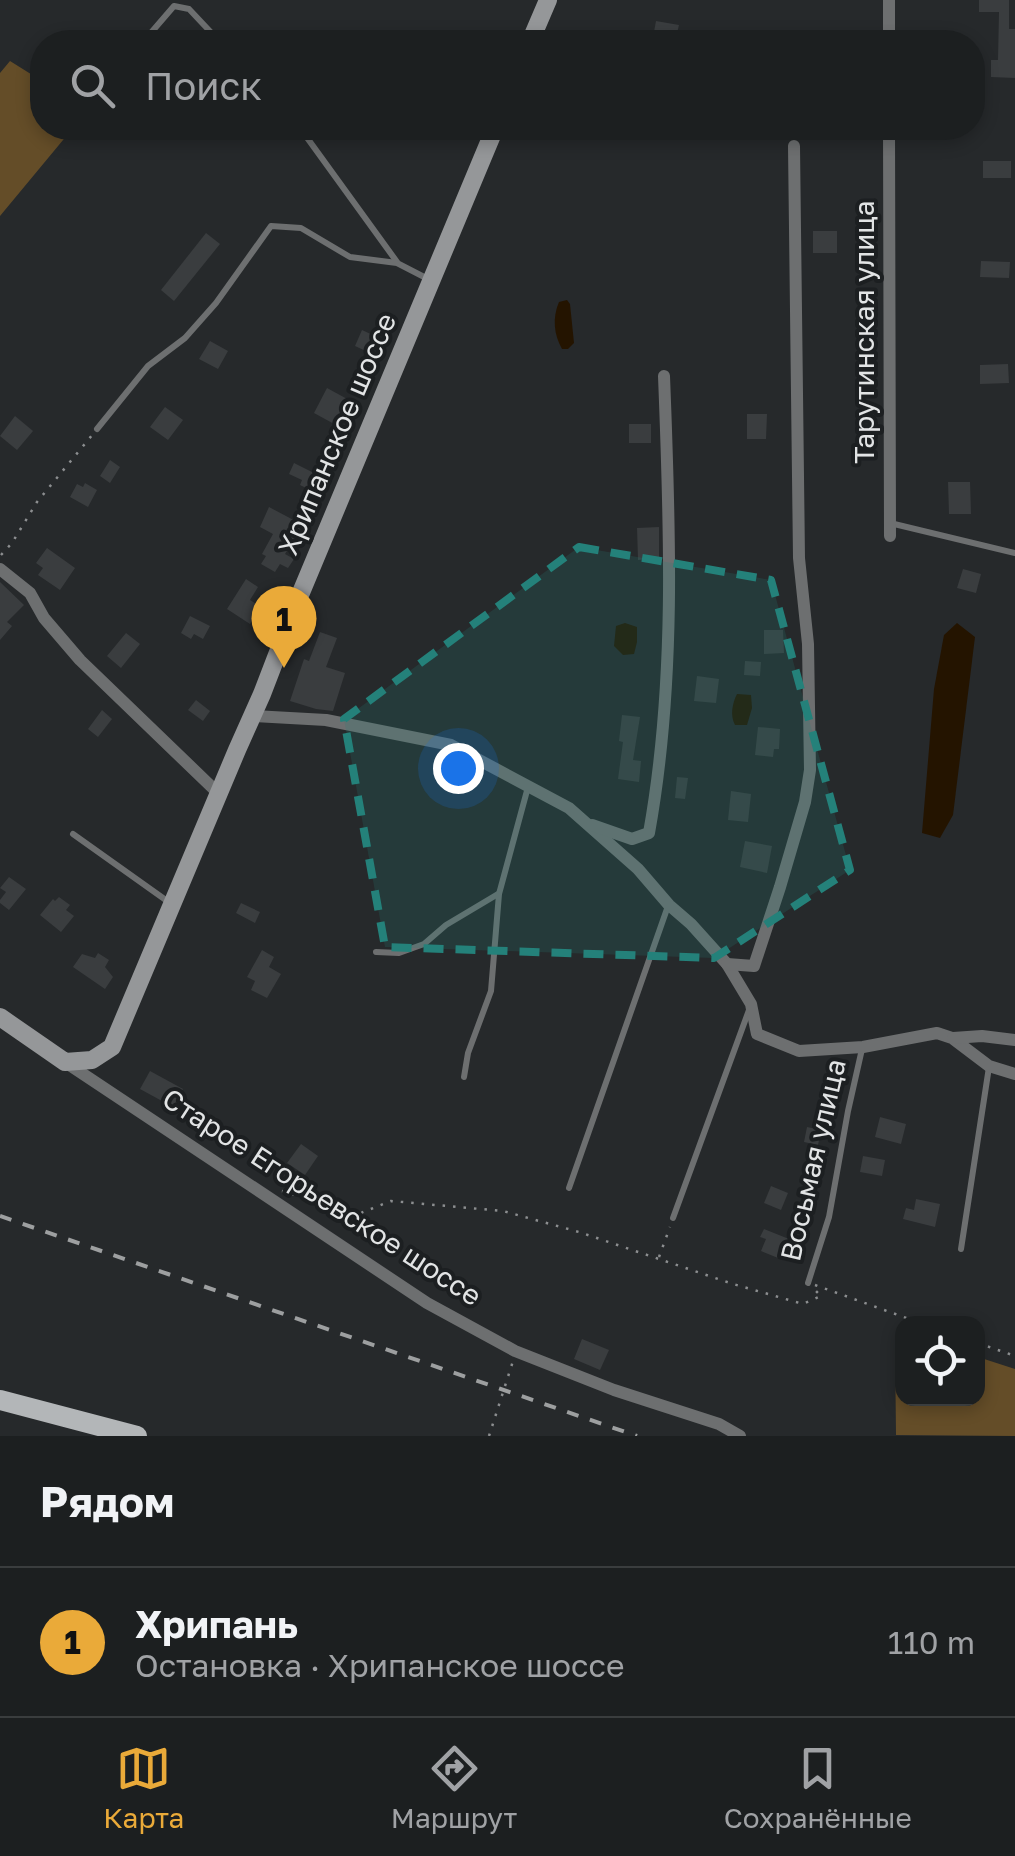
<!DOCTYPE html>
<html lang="ru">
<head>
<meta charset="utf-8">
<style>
	body { margin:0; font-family:"Golos Text",sans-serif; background:#292c2d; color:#f1f3f6 }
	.controls { position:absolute; right:30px; bottom:30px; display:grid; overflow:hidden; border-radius:20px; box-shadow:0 5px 15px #0003 }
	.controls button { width:90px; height:90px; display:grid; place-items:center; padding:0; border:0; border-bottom:2px solid #3a3d3e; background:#1c1f20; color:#f1f3f6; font:50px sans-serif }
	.you { position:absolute; left:458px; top:768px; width:35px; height:35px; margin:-25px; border:8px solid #fff; border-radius:50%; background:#1a73e8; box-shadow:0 0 0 15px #1a73e833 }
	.badge { display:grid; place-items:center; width:65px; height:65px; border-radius:50%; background:#eaaa39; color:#111; font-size:32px; font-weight:700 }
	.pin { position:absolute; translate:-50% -82px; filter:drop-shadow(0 2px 5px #0008) }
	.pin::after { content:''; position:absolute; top:52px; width:35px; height:30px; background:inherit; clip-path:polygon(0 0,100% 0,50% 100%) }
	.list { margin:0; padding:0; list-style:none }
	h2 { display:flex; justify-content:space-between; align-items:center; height:130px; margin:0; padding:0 40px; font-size:42px }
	h2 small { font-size:32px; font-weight:400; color:#a0a2a5 }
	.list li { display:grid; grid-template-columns:65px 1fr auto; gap:30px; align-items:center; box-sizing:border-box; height:150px; padding:0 40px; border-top:2px solid #3a3d3e }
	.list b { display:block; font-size:38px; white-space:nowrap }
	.list p { margin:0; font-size:32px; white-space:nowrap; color:#a0a2a5 }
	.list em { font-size:32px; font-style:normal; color:#a0a2a5 }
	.icon { flex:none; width:55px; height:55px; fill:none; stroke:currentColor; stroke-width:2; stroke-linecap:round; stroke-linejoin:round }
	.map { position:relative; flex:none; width:1015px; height:1436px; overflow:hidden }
	.search { position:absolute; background:#1c1f20; box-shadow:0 5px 15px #0003; left:30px; right:30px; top:30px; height:110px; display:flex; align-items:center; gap:25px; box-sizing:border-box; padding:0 35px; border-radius:40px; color:#a0a2a5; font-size:38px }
	.sheet { height:280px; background:#1c1f20 }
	nav { display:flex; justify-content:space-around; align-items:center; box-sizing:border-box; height:140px; border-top:2px solid #3a3d3e; background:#1c1f20; font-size:28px; color:#a0a2a5 }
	nav a { display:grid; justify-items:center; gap:5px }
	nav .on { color:#eaaa39 }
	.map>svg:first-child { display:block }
	.forest { fill:#644d28 }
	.water { fill:#241400 }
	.building { fill:#3a3d3f }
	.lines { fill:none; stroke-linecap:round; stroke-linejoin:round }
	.path { stroke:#8c8e90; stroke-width:2.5; stroke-dasharray:2.5 8; stroke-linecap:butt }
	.lane { stroke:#6d6f70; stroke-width:6 }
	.street { stroke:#6d6f70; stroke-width:12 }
	.secondary { stroke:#959799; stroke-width:18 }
	.primary { stroke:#b3b6b8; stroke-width:20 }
	.rail { stroke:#9d9fa0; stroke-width:4; stroke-dasharray:12 12; stroke-linecap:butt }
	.marked { fill:#24817a; fill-opacity:0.2; stroke:#24817a; stroke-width:8; stroke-dasharray:20 12; stroke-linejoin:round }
	.labels { text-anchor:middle; stroke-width:8; stroke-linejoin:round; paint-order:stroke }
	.street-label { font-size:28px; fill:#e2e4e5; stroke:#1c1f21 }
</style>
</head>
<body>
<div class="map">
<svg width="1015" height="1436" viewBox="0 0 1015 1436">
	<rect width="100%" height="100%" fill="#26292b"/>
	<g class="forest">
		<polygon points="10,61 42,81 42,128 73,128 0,216 0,73"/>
		<polygon points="895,1345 902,1346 902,1398 978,1398 978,1357 1015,1369 1015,1436 896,1435"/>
	</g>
	<g class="water">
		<path d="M567 300 570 304 574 343 568 349H562C554 335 552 318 559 302Z"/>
		<polygon points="625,623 637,627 637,642 634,654 623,655 614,646 616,626"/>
		<polygon points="957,623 975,637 953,815 940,838 922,833 934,689 944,635"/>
		<path d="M737 694 751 695 752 708 747 725H735C730 716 732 704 737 694Z"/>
	</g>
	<g class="building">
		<polygon points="979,0 1009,0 1009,29 1015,29 1015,78 991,77 991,60 998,60 999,12 979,12"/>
		<polygon points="656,21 679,25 675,42 652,42"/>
		<rect x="983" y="161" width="28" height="17"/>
		<rect x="813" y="231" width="24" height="22"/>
		<polygon points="206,233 220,244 174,301 161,290"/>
		<polygon points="981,261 1010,262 1009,278 980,277"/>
		<polygon points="362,330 375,336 368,352 355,346"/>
		<polygon points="210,341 228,351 218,369 199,359"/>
		<polygon points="1008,364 1009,383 980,384 980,365"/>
		<polygon points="327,388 349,400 336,425 314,413"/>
		<polygon points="165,407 183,420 168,440 150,427"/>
		<polygon points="747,414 767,414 766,439 747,439"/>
		<polygon points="15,416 33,431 17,450 0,436"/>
		<rect x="629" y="424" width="22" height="19"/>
		<polygon points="110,460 120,467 110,483 100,476"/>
		<polygon points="294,463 322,477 314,492 300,485 302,480 289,474"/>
		<polygon points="948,482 970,482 971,514 949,514"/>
		<polygon points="85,483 97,490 88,507 70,497 77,484 83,487"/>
		<polygon points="269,507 303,525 285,554 294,559 288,568 280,564 275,572 261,564 266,556 262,554 273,534 260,527"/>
		<polygon points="659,527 659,558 638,560 637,528"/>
		<polygon points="47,548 75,568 60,590 38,575 43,568 36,563"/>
		<polygon points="963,569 981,574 976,593 957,588"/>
		<polygon points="246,579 258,587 250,600 261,607 250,624 227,609"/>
		<polygon points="0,582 24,605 7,622 12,626 0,640"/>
		<polygon points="190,616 210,626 203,639 194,634 191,639 181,633"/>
		<polygon points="764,630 783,630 784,653 764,654"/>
		<polygon points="320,632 337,638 326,667 345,673 333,711 316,709 290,701 304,659 309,661"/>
		<polygon points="126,633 140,644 121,668 107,656"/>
		<polygon points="745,661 761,662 760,676 744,675"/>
		<polygon points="697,676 719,679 716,703 694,701"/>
		<polygon points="196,700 210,711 203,721 188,710"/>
		<polygon points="102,710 112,719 98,737 88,729"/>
		<polygon points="622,715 640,717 633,760 641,761 639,782 618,779 623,742 619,741"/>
		<polygon points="758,727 780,729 779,749 774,749 773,757 755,755"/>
		<polygon points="677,777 688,778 685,799 675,798"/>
		<polygon points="731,791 751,794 748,822 728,820"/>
		<polygon points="745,841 772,846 767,873 740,867"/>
		<polygon points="9,877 26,889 9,910 0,903 0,900 6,892 0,888"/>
		<polygon points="59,897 70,905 66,910 74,916 61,932 40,915 53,899 55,901"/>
		<polygon points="241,903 260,912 255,923 236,913"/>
		<polygon points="262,950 274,957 269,967 281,974 267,998 251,990 255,981 247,977"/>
		<polygon points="98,953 109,960 105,967 113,977 105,989 73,967 82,954 95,958"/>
		<polygon points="150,1071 183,1089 173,1107 140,1089"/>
		<polygon points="880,1117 906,1124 901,1144 875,1137"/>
		<polygon points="807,1127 821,1130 818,1145 804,1142"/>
		<polygon points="301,1144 318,1156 305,1175 287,1163"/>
		<polygon points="863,1156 885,1160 882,1176 860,1172"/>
		<polygon points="771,1186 788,1193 781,1210 764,1203"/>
		<polygon points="916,1199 940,1204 935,1227 903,1219 906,1208 914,1210"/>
		<polygon points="764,1229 794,1241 791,1249 782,1246 788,1248 783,1260 761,1251 766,1239 760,1237"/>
		<polygon points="582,1339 609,1350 600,1370 574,1359"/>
	</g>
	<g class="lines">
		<g class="path">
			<polyline points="1,555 12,543 37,502 93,434"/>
			<polyline points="282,1191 313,1200 353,1216 391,1201 503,1211 579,1232 733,1284 803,1304 821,1296 814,1289"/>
			<polyline points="659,1257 670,1227"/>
			<polyline points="815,1285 923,1324"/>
			<polyline points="978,1343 1015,1356"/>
			<polyline points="489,1436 513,1361"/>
		</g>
		<g class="lane">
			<polyline points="143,42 174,6 189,9 220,42"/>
			<polyline points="300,128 397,262"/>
			<polyline points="97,429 148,366 185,338 216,303 271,226 301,228 350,257 397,263 430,280"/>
			<polyline points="890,523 1015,553"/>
			<polyline points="73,834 170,903"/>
			<polyline points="376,952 399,953 424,944 446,925 498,894"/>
			<polyline points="464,1077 468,1053 491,991 499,894 528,787"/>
			<polyline points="569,1188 668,906"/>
			<polyline points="673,1218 749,1010"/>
			<polyline points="961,1249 989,1067"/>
			<polyline points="808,1283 829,1217 848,1111 862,1049"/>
		</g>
		<g class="street">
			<polyline points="889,0 889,42"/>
			<polyline points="889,128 890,536"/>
			<polyline points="0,569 30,593 44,618 80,660 219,794"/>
			<polyline points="252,716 326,720 451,745 569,808 638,869 669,905 691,924 727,964 751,1004 757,1034 799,1051 863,1047 937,1033 952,1038 989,1066 1015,1074"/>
			<path d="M592 825 632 839 649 833C676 683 670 527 664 376"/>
			<polyline points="727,964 754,966 780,887 805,802 810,770 808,644 799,558 794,146"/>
			<polyline points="953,1038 982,1036 1015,1040"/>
			<polyline points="65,1062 427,1303 515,1351 614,1390 719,1424 740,1436"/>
		</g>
		<g class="secondary">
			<polyline points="530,42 548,0"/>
			<polyline points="0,1017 65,1062 92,1060 112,1047 237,750 262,694 300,595 495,128"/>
		</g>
		<polyline class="primary" points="0,1400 137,1436"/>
		<polyline class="rail" points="0,1216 637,1436"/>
	</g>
	<path class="marked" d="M579 547 771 580 850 870 714 958 385 947 344 719Z"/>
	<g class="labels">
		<g class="street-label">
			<text transform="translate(864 332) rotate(-90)" y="10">Тарутинская улица</text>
			<text transform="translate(337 434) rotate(-67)" y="10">Хрипанское шоссе</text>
			<text transform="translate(813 1160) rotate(-77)" y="10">Восьмая улица</text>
			<text transform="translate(322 1197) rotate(33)" y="10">Старое Егорьевское шоссе</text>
		</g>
	</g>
</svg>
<div class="controls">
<button><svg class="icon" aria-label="locate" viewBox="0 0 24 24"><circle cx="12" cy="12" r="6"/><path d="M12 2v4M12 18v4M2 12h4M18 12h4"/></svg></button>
</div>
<div class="you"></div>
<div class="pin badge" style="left:284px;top:668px">1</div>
<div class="search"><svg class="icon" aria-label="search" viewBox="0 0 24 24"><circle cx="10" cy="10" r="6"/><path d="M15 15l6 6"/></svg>Поиск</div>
</div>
<section class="sheet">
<h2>Рядом<small></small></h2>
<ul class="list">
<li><span class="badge">1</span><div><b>Хрипань</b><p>Остановка · Хрипанское шоссе</p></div><em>110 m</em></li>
</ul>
</section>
<nav>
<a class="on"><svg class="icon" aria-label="map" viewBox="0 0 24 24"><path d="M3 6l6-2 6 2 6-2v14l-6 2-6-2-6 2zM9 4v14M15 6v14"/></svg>Карта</a>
<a><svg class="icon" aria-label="directions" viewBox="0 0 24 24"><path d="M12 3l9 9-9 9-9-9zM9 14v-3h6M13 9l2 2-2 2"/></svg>Маршрут</a>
<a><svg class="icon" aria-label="saved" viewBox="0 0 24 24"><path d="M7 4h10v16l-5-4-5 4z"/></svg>Сохранённые</a>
</nav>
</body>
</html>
